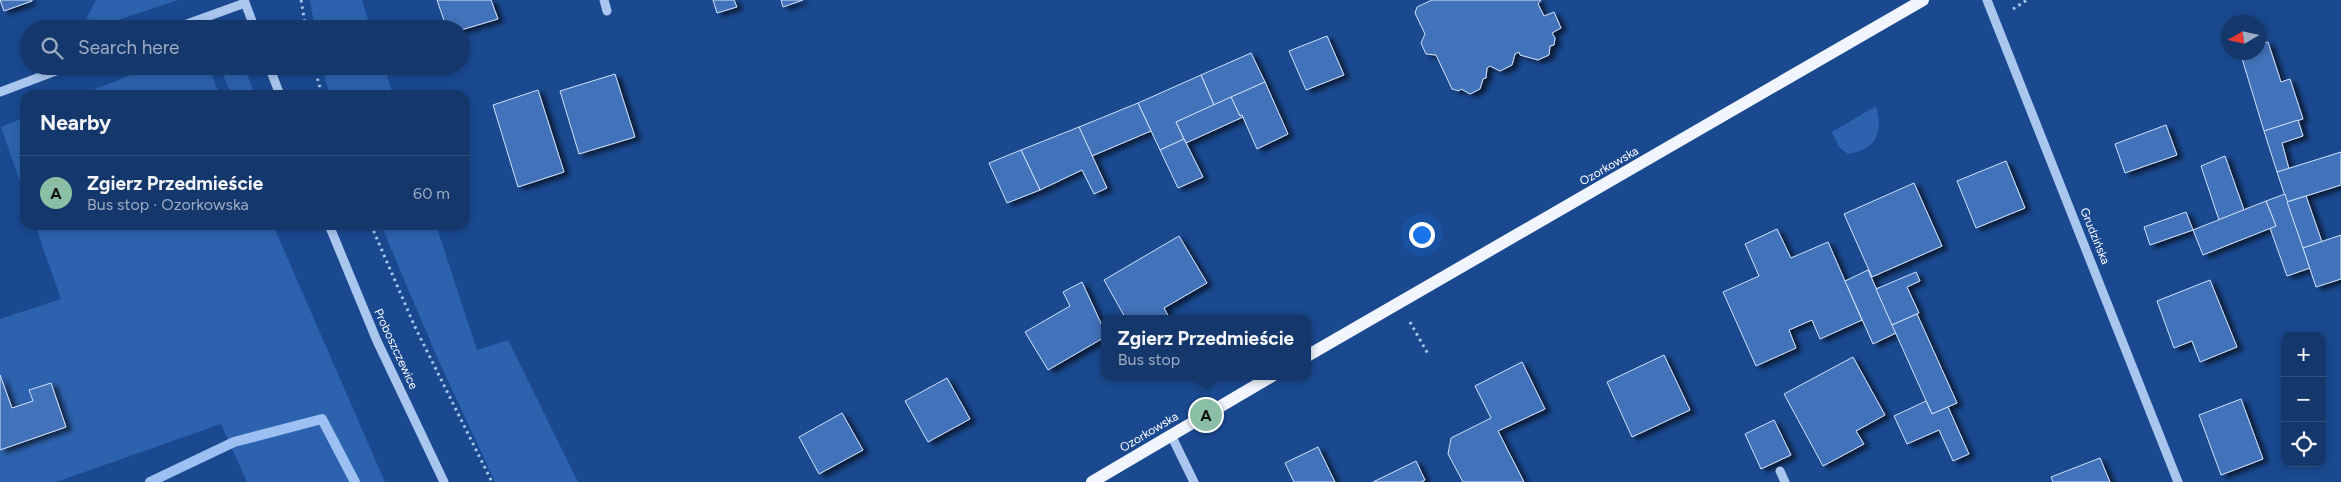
<!DOCTYPE html>
<html lang="en">
<head>
<meta charset="utf-8">
<style>
	body { margin:0; font-family:Figtree,sans-serif; background:#1d3f72; color:#f1f3f6 }
	.controls { position:absolute; right:15px; bottom:15px; display:grid; overflow:hidden; border-radius:10px; box-shadow:0 2px 8px #0003 }
	.controls button { width:45px; height:45px; display:grid; place-items:center; padding:0; border:0; border-bottom:1px solid #33517f; background:#14376c; color:#f1f3f6; font:25px sans-serif }
	.compass { position:absolute; left:2221px; top:15px; width:45px; height:45px; border-radius:50%; background:#14376c; box-shadow:0 2px 8px #0003; rotate:261deg }
	.you { position:absolute; left:1421px; top:234px; width:18px; height:18px; margin:-12px; border:4px solid #fff; border-radius:50%; background:#1a73e8; box-shadow:0 0 0 8px #1a73e833 }
	.badge { display:grid; place-items:center; width:32px; height:32px; border-radius:50%; background:#8abfa5; color:#111; font-size:16px; font-weight:700 }
	.pin { position:absolute; translate:-50% -50%; border:2px solid #fff; box-shadow:0 1px 5px #0006 }
	.popup { position:absolute; left:1101px; top:315px; width:210px; height:65px; box-sizing:border-box; display:grid; place-content:center; border-radius:10px; background:#14376c; filter:drop-shadow(0 1px 4px #0005); font-size:16px; white-space:nowrap; color:#9dacc2 }
	.popup b { font-size:19px; color:#f1f3f6 }
	.popup::after { content:''; position:absolute; left:50%; top:100%; margin-left:-10px; border:10px solid transparent; border-top-color:#14376c }
	.list { margin:0; padding:0; list-style:none }
	h2 { display:flex; justify-content:space-between; align-items:center; height:65px; margin:0; padding:0 20px; font-size:21px }
	h2 small { font-size:16px; font-weight:400; color:#9dacc2 }
	.list li { display:grid; grid-template-columns:32px 1fr auto; gap:15px; align-items:center; box-sizing:border-box; height:75px; padding:0 20px; border-top:1px solid #33517f }
	.list b { display:block; font-size:19px; white-space:nowrap }
	.list p { margin:0; font-size:16px; white-space:nowrap; color:#9dacc2 }
	.list em { font-size:16px; font-style:normal; color:#9dacc2 }
	.icon { flex:none; width:28px; height:28px; fill:none; stroke:currentColor; stroke-width:2; stroke-linecap:round; stroke-linejoin:round }
	.map { position:relative; flex:none; width:2341px; height:482px; overflow:hidden }
	.search { position:absolute; background:#14376c; box-shadow:0 2px 8px #0003; left:20px; top:20px; width:450px; height:55px; display:flex; align-items:center; gap:12px; box-sizing:border-box; padding:0 18px; border-radius:28px; color:#9dacc2; font-size:19px }
	.panel { position:absolute; background:#14376c; box-shadow:0 2px 8px #0003; left:20px; top:90px; width:450px; height:140px; border-radius:15px }
	.map>svg:first-child { display:block }
	.green { fill:#2d62af }
	.lines { fill:none; stroke-linecap:round; stroke-linejoin:round }
	.stream { stroke:#9bc0f1; stroke-width:10 }
	.building { fill:#4372b9; stroke:#cfe1fa; filter:url(#shadow) }
	.path { stroke:#a9c6ef; stroke-width:3; stroke-dasharray:2.5 4; stroke-linecap:butt }
	.minor { stroke:#a9c6ef; stroke-width:9 }
	.major { stroke:#f0f5ff; stroke-width:12 }
	.labels { text-anchor:middle; stroke-width:5; stroke-linejoin:round; paint-order:stroke }
	.street-label { font-size:12px; fill:#fff; stroke:#1a4990 }
</style>
</head>
<body>
<div class="map">
<svg width="2341" height="482" viewBox="0 0 2341 482">
	<defs>
		<filter id="shadow"><feDropShadow dx="5.5" dy="3" stdDeviation="2.5" flood-color="#0009"/></filter>
	</defs>
	<rect width="100%" height="100%" fill="#1a4990"/>
	<g class="green">
		<polygon points="96,0 178,0 112,22 86,19"/>
		<polygon points="310,0 362,0 371,29 315,29"/>
		<polygon points="153,66 208,66 220,95 81,95"/>
		<polygon points="219,66 244,66 255,95 232,95"/>
		<polygon points="321,66 384,66 393,95 330,95"/>
		<path d="M1876 106C1883 132 1877 150 1848 154L1839 147 1832 132Z"/>
		<polygon points="25,117 25,196 1,127"/>
		<polygon points="35,225 273,225 385,482 247,482 221,424 56,482 0,482 0,319 61,299"/>
		<polygon points="381,225 436,225 477,350 508,340 578,482 495,482 437,357"/>
	</g>
	<g class="lines">
		<polyline class="stream" points="150,482 234,442 322,419 355,482"/>
	</g>
	<g class="building">
		<polygon points="0,0 32,0 32,1 4,11"/>
		<polygon points="437,0 491,0 498,19 461,30 447,29"/>
		<polygon points="713,0 734,0 737,7 717,13"/>
		<polygon points="781,0 803,0 783,7"/>
		<polygon points="1432,0 1541,0 1538,4 1544,16 1554,12 1561,28 1552,33 1555,38 1554,45 1550,46 1549,55 1538,60 1520,55 1519,52 1515,54 1512,65 1500,71 1490,66 1487,68 1486,78 1483,79 1480,89 1470,94 1461,89 1459,91 1452,89 1436,55 1426,54 1421,43 1425,34 1415,13 1417,7"/>
		<polygon points="1327,36 1344,75 1306,90 1289,51"/>
		<polygon points="2268,42 2281,82 2290,79 2303,119 2264,131 2240,52 2258,52 2258,45"/>
		<polygon points="1251,53 1265,82 1214,105 1201,75"/>
		<polygon points="615,74 635,137 579,154 560,91"/>
		<polygon points="1201,75 1214,105 1176,122 1184,139 1160,150 1138,103"/>
		<polygon points="1265,82 1288,134 1257,149 1242,115 1240,116 1231,97"/>
		<polygon points="538,90 564,172 518,187 493,105"/>
		<polygon points="1231,97 1240,116 1242,115 1243,117 1186,143 1176,122"/>
		<polygon points="1138,103 1151,131 1092,156 1079,127"/>
		<polygon points="2298,120 2303,136 2282,143 2289,169 2277,172 2264,131"/>
		<polygon points="2166,125 2177,155 2125,173 2115,144"/>
		<polygon points="1079,127 1107,188 1094,194 1082,170 1040,190 1021,150"/>
		<polygon points="1184,139 1203,177 1178,188 1160,150"/>
		<polygon points="1021,150 1040,190 1007,203 989,163"/>
		<polygon points="2341,152 2341,185 2287,202 2277,172"/>
		<polygon points="2225,156 2244,210 2219,220 2201,166"/>
		<polygon points="2006,161 2025,208 1976,228 1957,181"/>
		<polygon points="1914,183 1942,246 1872,277 1844,214"/>
		<polygon points="2285,194 2310,268 2287,276 2270,228 2276,226 2266,201"/>
		<polygon points="2306,196 2322,242 2303,248 2287,202"/>
		<polygon points="2266,201 2276,226 2203,255 2193,230"/>
		<polygon points="2186,212 2193,230 2150,245 2144,227"/>
		<polygon points="1777,229 1791,258 1828,242 1862,320 1820,339 1812,320 1789,330 1796,348 1756,366 1723,292 1759,276 1745,244"/>
		<polygon points="2341,235 2341,279 2316,287 2303,248"/>
		<polygon points="1179,236 1207,283 1164,308 1170,319 1126,319 1104,280"/>
		<polygon points="1868,270 1896,333 1873,344 1845,281"/>
		<polygon points="1916,272 1920,281 1907,287 1919,313 1892,325 1876,289"/>
		<polygon points="2210,280 2237,347 2200,362 2192,341 2174,348 2157,301"/>
		<polygon points="1082,282 1105,332 1105,337 1048,370 1025,332 1070,306 1063,292"/>
		<polygon points="1917,314 1957,403 1932,414 1892,325"/>
		<polygon points="1664,355 1690,410 1632,437 1607,382"/>
		<polygon points="1853,357 1885,415 1856,431 1864,444 1823,466 1784,394"/>
		<polygon points="1522,362 1545,409 1498,431 1524,482 1463,482 1448,454 1451,438 1491,418 1475,386"/>
		<polygon points="0,375 12,408 33,401 29,390 51,383 66,427 0,450"/>
		<polygon points="947,378 970,419 928,442 905,401"/>
		<polygon points="2241,399 2263,459 2221,475 2199,415"/>
		<polygon points="1926,401 1932,414 1948,407 1969,454 1953,461 1939,430 1907,444 1894,416"/>
		<polygon points="842,413 863,450 819,474 799,437"/>
		<polygon points="1774,420 1791,455 1761,469 1745,434"/>
		<polygon points="1318,447 1335,482 1294,482 1285,463"/>
		<polygon points="2100,458 2110,482 2053,482 2051,477"/>
		<polygon points="1416,461 1425,480 1421,482 1373,482"/>
	</g>
	<g class="lines">
		<g class="path">
			<polyline points="301,0 306,29"/>
			<polyline points="2013,9 2027,0"/>
			<polyline points="314,66 322,95"/>
			<polyline points="371,225 415,327 492,482"/>
			<polyline points="1410,322 1428,354"/>
		</g>
		<g class="minor">
			<polyline points="244,0 255,29"/>
			<polyline points="604,0 607,11"/>
			<polyline points="1987,0 2178,482"/>
			<polyline points="173,29 245,3"/>
			<polyline points="269,66 280,95"/>
			<polyline points="0,92 69,66"/>
			<polyline points="329,225 377,341 444,482"/>
			<polyline points="1171,435 1194,482"/>
			<polyline points="1780,471 1785,482"/>
		</g>
		<g class="major">
			<polyline points="1307,356 1923,0"/>
			<polyline points="1092,482 1272,376"/>
		</g>
	</g>
	<g class="labels">
		<g class="street-label">
			<text transform="translate(1609 166) rotate(-30)" y="4">Ozorkowska</text>
			<text transform="translate(2095 236) rotate(68)" y="4">Grudzińska</text>
			<text transform="translate(396 349) rotate(65)" y="4">Proboszczewice</text>
			<text transform="translate(1149 432) rotate(-31)" y="4">Ozorkowska</text>
		</g>
	</g>
</svg>
<div class="controls">
<button>+</button>
<button>−</button>
<button><svg class="icon" aria-label="locate" viewBox="0 0 24 24"><circle cx="12" cy="12" r="6"/><path d="M12 2v4M12 18v4M2 12h4M18 12h4"/></svg></button>
</div>
<svg class="compass" viewBox="-18 -18 36 36"><path d="M0-13l5 13h-10z" fill="#e53935"/><path d="M0 13l5-13h-10z" fill="#9dacc2"/></svg>
<div class="you"></div>
<div class="pin badge" style="left:1206px;top:415px">A</div>
<div class="popup"><b>Zgierz Przedmieście</b>Bus stop</div>
<div class="search"><svg class="icon" aria-label="search" viewBox="0 0 24 24"><circle cx="10" cy="10" r="6"/><path d="M15 15l6 6"/></svg>Search here</div>
<section class="panel">
<h2>Nearby<small></small></h2>
<ul class="list">
<li><span class="badge">A</span><div><b>Zgierz Przedmieście</b><p>Bus stop · Ozorkowska</p></div><em>60 m</em></li>
</ul>
</section>
</div>
</body>
</html>
